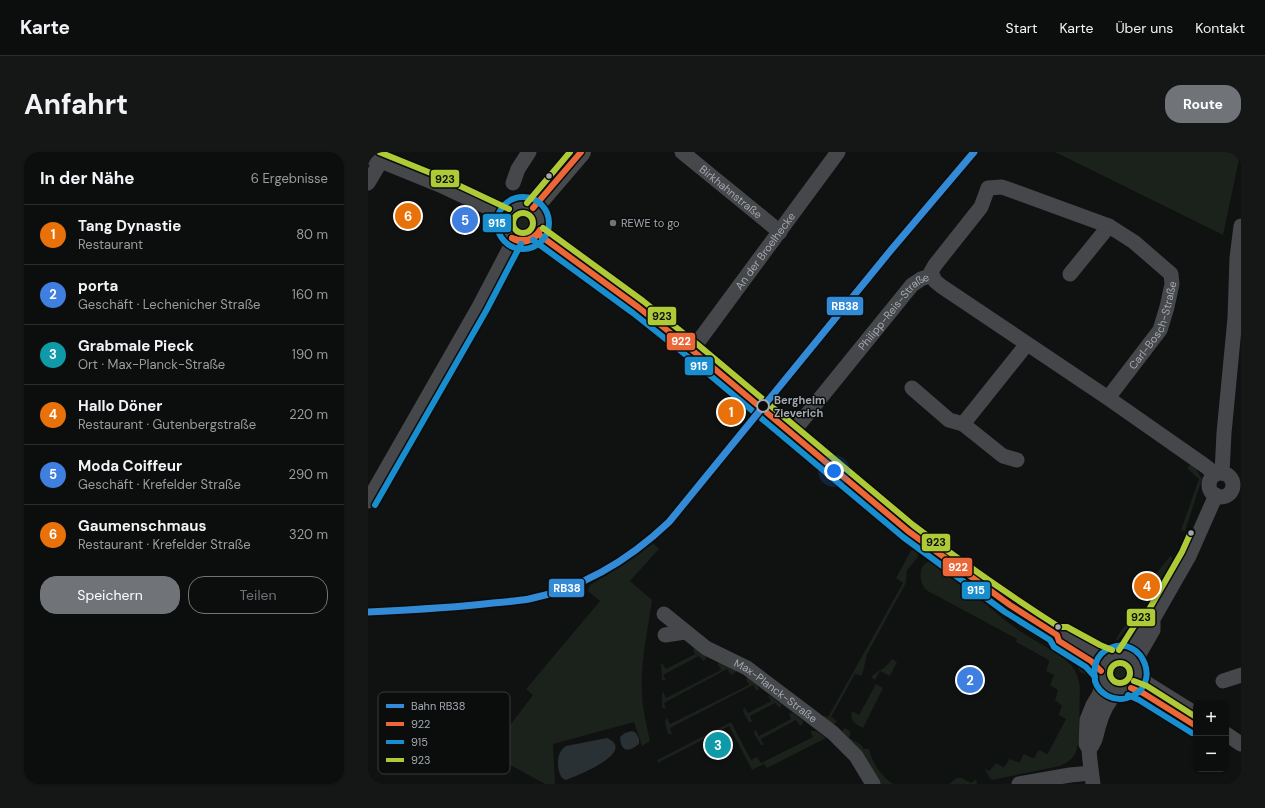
<!DOCTYPE html>
<html lang="de">
<head>
<meta charset="utf-8">
<style>
	body { margin:0; font-family:"DM Sans",sans-serif; background:#151616; color:#f1f3f6 }
	.controls { position:absolute; right:12px; bottom:12px; display:grid; overflow:hidden; border-radius:8px; box-shadow:0 1px 3px #0004 }
	.controls button { width:36px; height:36px; display:grid; place-items:center; padding:0; border:0; border-bottom:1px solid #2c2d2e; background:#0c0d0d; color:#f1f3f6; font:20px sans-serif }
	.you { position:absolute; left:466px; top:319px; width:14px; height:14px; margin:-10px; border:3px solid #fff; border-radius:50%; background:#1a73e8; box-shadow:0 0 0 6px #1a73e833 }
	.badge { display:grid; place-items:center; width:26px; height:26px; border-radius:50%; background:#707478; color:#fff; font-size:13px; font-weight:700 }
	.pin { position:absolute; translate:-50% -50%; border:2px solid #fff; box-shadow:0 1px 4px #0006 }
	.list { margin:0; padding:0; list-style:none }
	h2 { display:flex; justify-content:space-between; align-items:center; height:52px; margin:0; padding:0 16px; font-size:17px }
	h2 small { font-size:13px; font-weight:400; color:#9a9c9d }
	.list li { display:grid; grid-template-columns:26px 1fr auto; gap:12px; align-items:center; box-sizing:border-box; height:60px; padding:0 16px; border-top:1px solid #2c2d2e }
	.list b { display:block; font-size:15px; white-space:nowrap }
	.list p { margin:0; font-size:13px; white-space:nowrap; color:#9a9c9d }
	.list em { font-size:13px; font-style:normal; color:#9a9c9d }
	.actions { display:flex; gap:8px; padding:12px 16px }
	.actions a { flex:1; padding:9px 0; border:1px solid #707478; border-radius:16px; text-align:center; font-size:14px; color:#707478 }
	.actions .main { background:#707478; color:#fff }
	.map { position:relative; flex:none; width:873px; height:632px; overflow:hidden; border-radius:16px }
	header { display:flex; align-items:center; gap:24px; box-sizing:border-box; height:56px; padding:0 20px; background:#0c0d0d; border-bottom:1px solid #2c2d2e }
	header strong { font-size:19px }
	nav { display:flex; gap:22px; margin-inline-start:auto; font-size:14px }
	.intro { display:flex; align-items:center; justify-content:space-between; box-sizing:border-box; height:96px; padding:0 24px }
	h1 { margin:0; font-size:28px }
	.button { padding:10px 18px; border-radius:16px; background:#707478; color:#fff; font-size:14px; font-weight:700 }
	main { display:flex; gap:24px; padding:0 24px }
	aside { flex:1; background:#0c0d0d; border-radius:16px; box-shadow:0 1px 3px #0004 }
	.map>svg:first-child { display:block }
	.green { fill:#1b211b }
	.water { fill:#293134 }
	.lines { fill:none; stroke-linecap:round; stroke-linejoin:round }
	.minor { stroke:#45474a; stroke-width:15 }
	.major { stroke:#48494b; stroke-width:20 }
	.bus-1-casing { stroke:#0b0c0c; stroke-width:9 }
	.bus-2-casing { stroke:#0b0c0c; stroke-width:9 }
	.bus-3-casing { stroke:#0b0c0c; stroke-width:9 }
	.bus-1 { stroke:#ec6738; stroke-width:6 }
	.bus-2 { stroke:#188ece; stroke-width:6 }
	.bus-3 { stroke:#aecb37; stroke-width:6 }
	.rail-1-casing { stroke:#0b0c0c; stroke-width:10 }
	.rail-1 { stroke:#338bd7; stroke-width:7 }
	.bus-dot { fill:#a3a9b0; stroke:#0b0c0c; stroke-width:1.5 }
	.poi-dot { fill:#707478; stroke:#0b0c0c; stroke-width:1.5 }
	.stop-dot { fill:#0b0c0c; stroke:#a3a9b0; stroke-width:2 }
	.labels { text-anchor:middle; stroke-width:3; stroke-linejoin:round; paint-order:stroke }
	.street-label { font-size:11px; fill:#a3a9b0; stroke:#0b0c0c }
	.poi-label { font-size:11px; fill:#a3a9b0; stroke:#0b0c0c; text-anchor:start }
	.stop-label { font-size:11px; font-weight:bold; fill:#a3a9b0; stroke:#0b0c0c; text-anchor:start }
	.key { fill:#0b0c0c; stroke:#393b3d; stroke-width:1 }
	.key-label { font-size:11px; fill:#a3a9b0 }
	.line-badge { stroke:#0b0c0c; stroke-width:1.5 }
	.badge-label { font-size:11px; text-anchor:middle; font-weight:bold; fill:#fff }
	.pale-badge-label { font-size:11px; text-anchor:middle; font-weight:bold; fill:#111 }
</style>
</head>
<body>
<header>
<strong>Karte</strong>
<nav><a>Start</a><a>Karte</a><a>Über uns</a><a>Kontakt</a></nav>
</header>
<div class="intro"><h1>Anfahrt</h1><a class="button">Route</a></div>
<main>
<aside>
<h2>In der Nähe<small>6 Ergebnisse</small></h2>
<ul class="list">
<li><span class="badge" style="background:#e8710a">1</span><div><b>Tang Dynastie</b><p>Restaurant</p></div><em>80 m</em></li>
<li><span class="badge" style="background:#3f7fe0">2</span><div><b>porta</b><p>Geschäft · Lechenicher Straße</p></div><em>160 m</em></li>
<li><span class="badge" style="background:#0f9aa8">3</span><div><b>Grabmale Pieck</b><p>Ort · Max-Planck-Straße</p></div><em>190 m</em></li>
<li><span class="badge" style="background:#e8710a">4</span><div><b>Hallo Döner</b><p>Restaurant · Gutenbergstraße</p></div><em>220 m</em></li>
<li><span class="badge" style="background:#3f7fe0">5</span><div><b>Moda Coiffeur</b><p>Geschäft · Krefelder Straße</p></div><em>290 m</em></li>
<li><span class="badge" style="background:#e8710a">6</span><div><b>Gaumenschmaus</b><p>Restaurant · Krefelder Straße</p></div><em>320 m</em></li>
</ul>
<div class="actions"><a class="main">Speichern</a><a>Teilen</a></div>
</aside>
<div class="map">
<svg width="873" height="632" viewBox="0 0 873 632">
	<rect width="100%" height="100%" fill="#101111"/>
	<g class="green">
		<polygon points="687,0 865,0 872,3 855,83"/>
		<circle cx="155" cy="71" r="9"/>
		<polygon points="823,312 828,317 834,327 817,379 813,378 831,327 819,316"/>
		<path d="M285 391 291 397 262 429 284 448C280 478 272 511 274 540 274 557 279 573 282 589L274 594 266 570 185 592 187 632H177L124 603 136 581 165 543 158 537 232 449 220 439 222 433C244 420 265 407 285 391Z"/>
		<polygon points="545,395 552,401 549,404 550,405 539,418 538,431 499,502 495,520 493,524 487,522 463,565 469,569 465,573 457,568 456,563 460,565 535,431 528,426"/>
		<polygon points="802,404 805,406 790,433 783,428"/>
		<path d="M562 409 566 411C581 426 598 436 614 449 628 460 640 472 655 481 670 491 688 499 701 511 708 517 711 527 712 536 711 549 713 592 707 602 704 608 698 611 692 614L624 628 621 625 616 616 621 619 628 611 635 615 637 614 641 607 650 610H652L655 603 657 602 664 606H666L670 599 672 598 679 602 680 601 698 567 691 563V561L694 554 687 548 690 538 682 533 686 523 678 519 681 510V508L648 490 649 487 558 438C551 430 549 413 562 409Z"/>
		<polygon points="629,456 657,474 656,476 653,475 635,462"/>
		<path d="M775 456 750 488H748C752 477 766 463 775 456Z"/>
		<path d="M684 490C695 498 714 509 719 522 712 523 711 517 708 512 702 505 692 500 684 495L683 492Z"/>
		<polygon points="327,496 338,503 338,507 335,509 331,504 295,523 298,528 294,528 293,512 294,511 298,517 327,502 325,497"/>
		<path d="M524 507 529 510 522 524 512 519 507 528 503 525C511 517 517 518 524 507Z"/>
		<circle cx="752" cy="521" r="12"/>
		<polygon points="352,510 368,518 368,520 363,523 359,517 296,551 298,557 295,556 294,555 294,540 295,540 298,546 353,518 350,512"/>
		<polygon points="380,526 390,534 391,537 389,539 385,533 302,576 304,582 300,582 297,570 298,567 299,566 302,572 381,533 378,527"/>
		<path d="M508 532 515 536 495 576C488 572 481 569 484 559L491 563Z"/>
		<polygon points="401,543 413,552 413,554 411,556 407,551 382,564 384,570 381,570 375,560 376,556 376,555 380,561 403,549 400,544"/>
		<polygon points="421,561 425,561 435,569 435,572 432,574 428,568 393,587 396,593 393,593 386,582 387,578 388,578 391,584 423,567"/>
		<polygon points="363,570 383,608 389,605 393,611 445,585 442,579 448,579 458,586 399,616 396,612 384,618 361,574 290,611 289,608"/>
		<path d="M477 576 483 580 481 586 492 592 496 597H501C505 612 512 623 525 632H512L474 579Z"/>
		<polygon points="589,626 594,626 603,631 608,627 609,631 608,632 581,632"/>
	</g>
	<g class="water">
		<path d="M264 579 268 581 271 587V592C261 600 253 601 252 585L257 581Z"/>
		<path d="M239 586C270 600 208 624 198 628L194 626C188 617 188 600 198 594Z"/>
	</g>
	<g class="lines">
		<g class="minor">
			<path id="s1" d="M314 0 412 80"/>
			<polyline points="0,5 13,9 72,33 138,64"/>
			<polyline points="0,31 13,9"/>
			<polyline points="145,31 150,17 161,0"/>
			<circle cx="155" cy="71" r="18"/>
			<path d="M170 82 270 155 324 198 540 379C588 416 638 451 689 483L696 482 729 500 741 505"/>
			<polyline points="702,122 741,74"/>
			<path id="s2" d="M324 198 470 0"/>
			<polyline points="544,236 581,268 595,272"/>
			<path id="s3" d="M740 246 792 178 799 155 804 132 803 122 766 90 741 74 634 35 620 36 613 55 567 113 563 120 567 129 573 134 740 246 833 311 840 316 846 323"/>
			<path id="s4" d="M424 281 544 133 553 127 564 123"/>
			<polyline points="649,308 635,304 595,272 659,192"/>
			<polyline points="854,321 856,281 867,166 869,106 873,74"/>
			<circle cx="853" cy="333" r="12"/>
			<polyline points="0,349 111,155 146,88"/>
			<path id="s5" d="M296 462 338 496 379 516 465 581 488 604 505 632"/>
			<polyline points="297,483 317,480"/>
			<polyline points="691,489 723,509 733,519"/>
			<polyline points="758,502 776,473 783,469"/>
			<circle cx="752" cy="521" r="19"/>
			<polyline points="767,509 785,478 785,467 821,404 848,343"/>
			<polyline points="771,524 780,532 828,562"/>
			<polyline points="855,529 873,523"/>
			<polyline points="763,536 775,541 828,574"/>
			<polyline points="858,582 873,592"/>
			<path d="M721 597C728 590 728 582 731 573 734 561 741 548 750 539"/>
			<polyline points="651,632 702,623 723,621"/>
			<polyline points="725,632 722,609 721,597 718,592 719,568 725,553 731,543 736,530"/>
		</g>
		<polyline class="major" points="165,56 213,0"/>
		<defs>
			<g id="bus-1">
				<polyline points="165,56 213,0"/>
				<polyline points="170,82 270,155 324,198 540,379 642,453 689,483 691,489 723,509 733,519"/>
				<path d="M144 86C155 90 165 89 172 78"/>
				<path d="M144 86C154 93 167 89 172 78"/>
				<polyline points="763,536 775,541 828,574"/>
			</g>
			<g id="bus-2">
				<circle cx="155" cy="71" r="26"/>
				<polyline points="165,88 265,161 319,204 535,385 637,460 682,488 686,495 718,515 727,525"/>
				<polyline points="7,353 118,159 153,92"/>
				<path d="M727 513C726 519 726 523 727 529 731 542 746 550 759 546 796 535 775 482 742 496 735 499 730 504 728 511"/>
				<polyline points="760,543 771,548 824,581"/>
			</g>
			<g id="bus-3">
				<polyline points="11,0 75,26 141,57"/>
				<polyline points="159,51 202,0"/>
				<circle cx="155" cy="71" r="10"/>
				<path d="M175 76 275 149 329 192 545 373C592 409 641 443 691 475H699L732 493 744 498"/>
				<polyline points="751,498 770,468 779,461 814,400 823,380"/>
				<circle cx="752" cy="521" r="10"/>
				<polyline points="766,529 779,534 828,565"/>
			</g>
		</defs>
		<use href="#bus-1" class="bus-1-casing"/>
		<use href="#bus-2" class="bus-2-casing"/>
		<use href="#bus-3" class="bus-3-casing"/>
		<use href="#bus-1" class="bus-1"/>
		<use href="#bus-2" class="bus-2"/>
		<use href="#bus-3" class="bus-3"/>
		<defs>
			<path id="rail-1" d="M0 460C42 458 83 456 125 451 137 450 149 449 161 447 214 436 262 407 301 370L523 98 606 0"/>
		</defs>
		<use href="#rail-1" class="rail-1-casing"/>
		<use href="#rail-1" class="rail-1"/>
	</g>
	<g class="bus-dot">
		<circle cx="181" cy="24" r="3.5"/>
		<circle cx="823" cy="381" r="3.5"/>
		<circle cx="690" cy="475" r="3.5"/>
	</g>
	<circle class="poi-dot" cx="245" cy="71" r="4"/>
	<circle class="stop-dot" cx="395" cy="254" r="6"/>
	<g class="labels">
		<g class="street-label">
			<text dy="4" stroke="none"><textPath href="#s1" startOffset="63">Birkhahnstraße</textPath></text>
			<text dy="4" stroke="none"><textPath href="#s2" startOffset="123">An der Broelhecke</textPath></text>
			<text dy="4" stroke="none"><textPath href="#s4" startOffset="159">Philipp-Reis-Straße</textPath></text>
			<text dy="4" stroke="none"><textPath href="#s3" startOffset="87">Carl-Bosch-Straße</textPath></text>
			<text dy="4" stroke="none"><textPath href="#s5" startOffset="136">Max-Planck-Straße</textPath></text>
		</g>
		<g class="poi-label">
			<text x="253" y="75">REWE to go</text>
		</g>
		<g class="stop-label">
			<text x="406" y="252">Bergheim<tspan x="406" dy="13">Zieverich</tspan></text>
		</g>
	</g>
	<rect x="10" y="540" width="132" height="82" rx="6" class="key"/>
	<rect x="18" y="552" width="18" height="4" fill="#338bd7"/>
	<rect x="18" y="570" width="18" height="4" fill="#ec6738"/>
	<rect x="18" y="588" width="18" height="4" fill="#188ece"/>
	<rect x="18" y="606" width="18" height="4" fill="#aecb37"/>
	<g class="key-label">
		<text x="43" y="558">Bahn RB38</text>
		<text x="43" y="576">922</text>
		<text x="43" y="594">915</text>
		<text x="43" y="612">923</text>
	</g>
	<g class="line-badge">
		<rect x="62" y="17" width="30" height="19" rx="4" fill="#aecb37"/>
		<rect x="114" y="61" width="30" height="20" rx="4" fill="#188ece"/>
		<rect x="458" y="144" width="38" height="20" rx="4" fill="#338bd7"/>
		<rect x="279" y="154" width="30" height="20" rx="4" fill="#aecb37"/>
		<rect x="298" y="180" width="30" height="19" rx="4" fill="#ec6738"/>
		<rect x="316" y="204" width="30" height="20" rx="4" fill="#188ece"/>
		<rect x="553" y="381" width="30" height="19" rx="4" fill="#aecb37"/>
		<rect x="574" y="405" width="31" height="20" rx="4" fill="#ec6738"/>
		<rect x="180" y="426" width="37" height="20" rx="4" fill="#338bd7"/>
		<rect x="593" y="429" width="30" height="19" rx="4" fill="#188ece"/>
		<rect x="758" y="456" width="30" height="19" rx="4" fill="#aecb37"/>
	</g>
	<g class="badge-label">
		<text x="129" y="75">915</text>
		<text x="477" y="158">RB38</text>
		<text x="313" y="193">922</text>
		<text x="331" y="218">915</text>
		<text x="590" y="419">922</text>
		<text x="199" y="440">RB38</text>
		<text x="608" y="442">915</text>
	</g>
	<g class="pale-badge-label">
		<text x="77" y="31">923</text>
		<text x="294" y="168">923</text>
		<text x="568" y="394">923</text>
		<text x="773" y="469">923</text>
	</g>
</svg>
<div class="controls">
<button>+</button>
<button>−</button>
</div>
<div class="you"></div>
<div class="pin badge" style="left:363px;top:260px;background:#e8710a">1</div>
<div class="pin badge" style="left:602px;top:528px;background:#3f7fe0">2</div>
<div class="pin badge" style="left:350px;top:593px;background:#0f9aa8">3</div>
<div class="pin badge" style="left:779px;top:434px;background:#e8710a">4</div>
<div class="pin badge" style="left:97px;top:68px;background:#3f7fe0">5</div>
<div class="pin badge" style="left:40px;top:64px;background:#e8710a">6</div>
</div>
</main>
</body>
</html>
